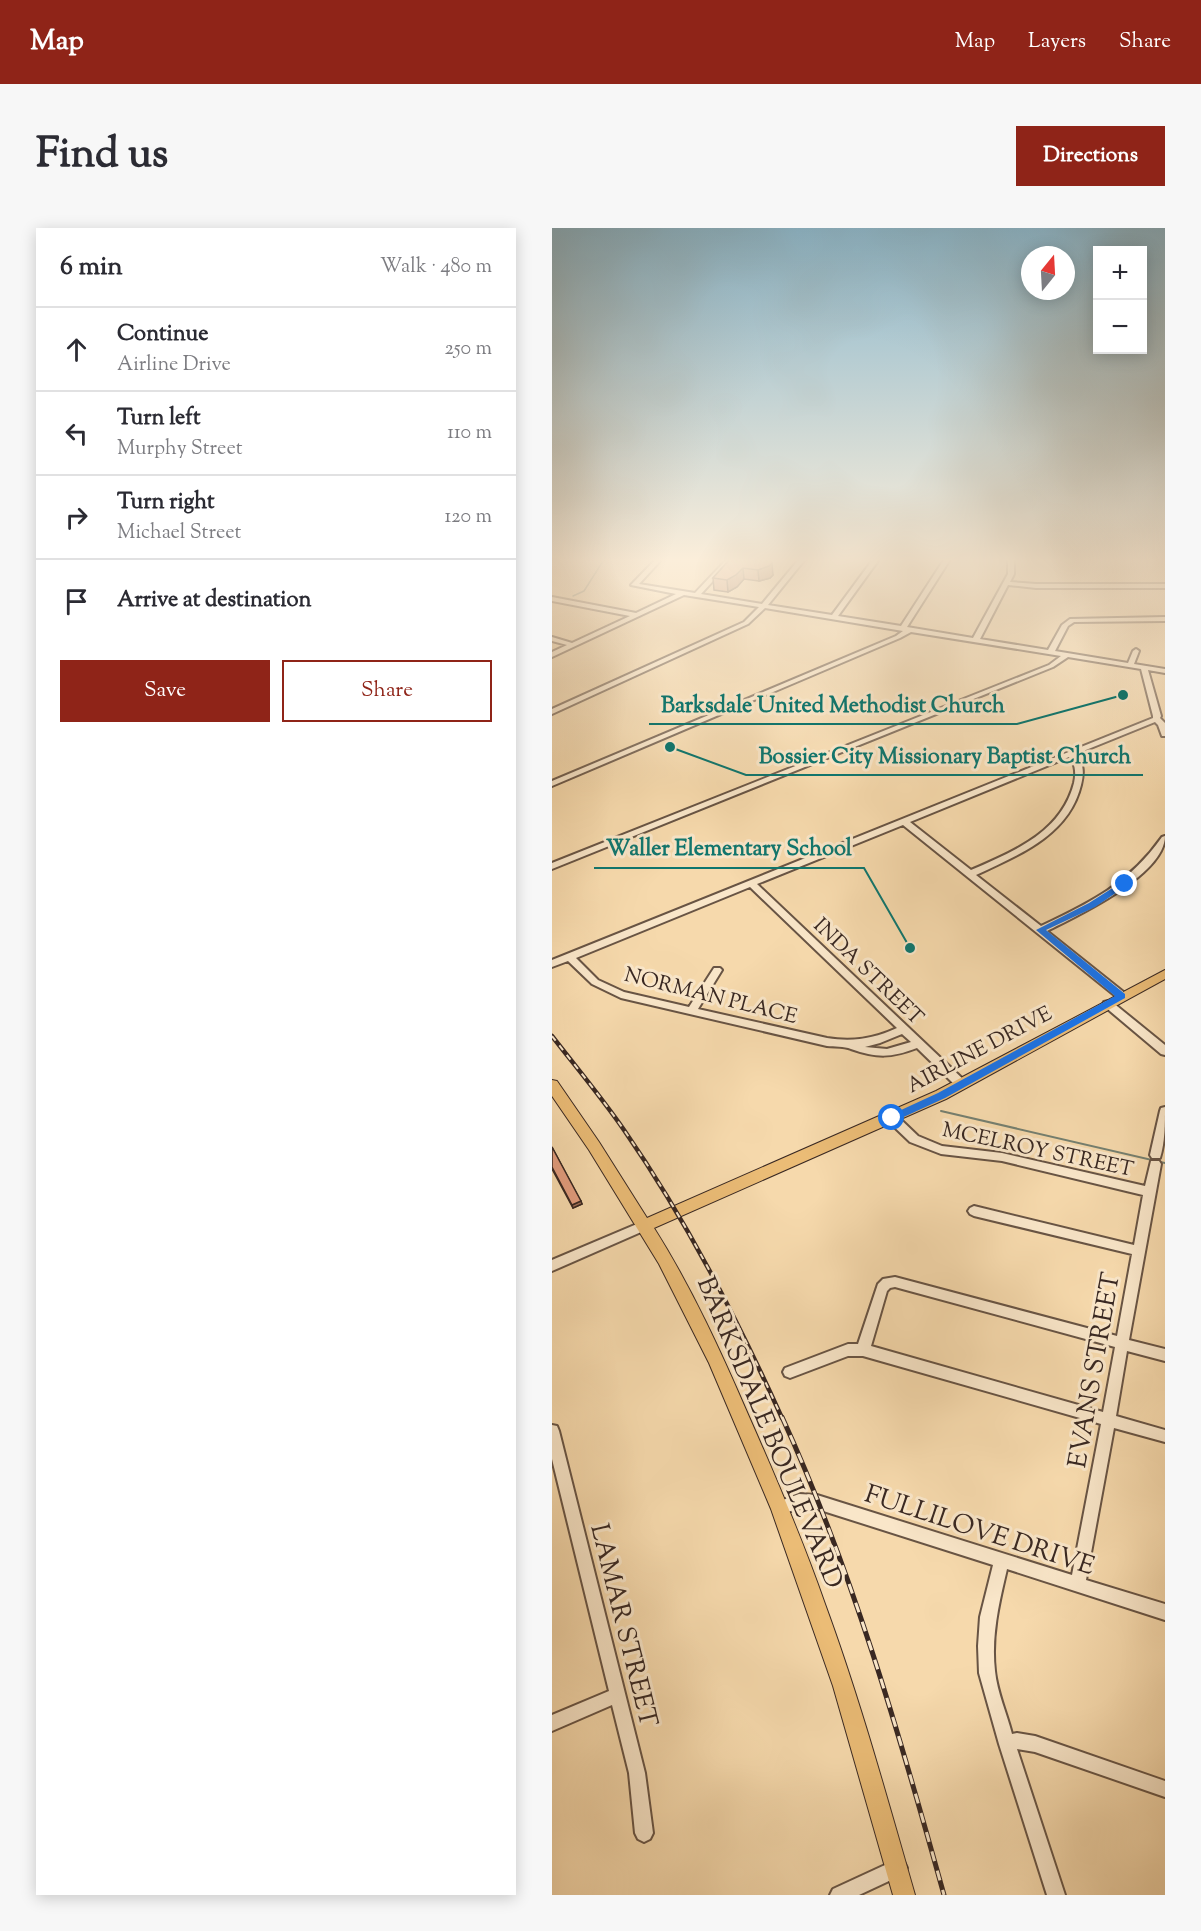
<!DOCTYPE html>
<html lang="en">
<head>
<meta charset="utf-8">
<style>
	body { margin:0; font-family:"Sorts Mill Goudy",serif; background:#f7f7f7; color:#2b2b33 }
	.controls { position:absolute; right:18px; top:18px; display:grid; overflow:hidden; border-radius:0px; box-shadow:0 3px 15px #0003 }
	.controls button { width:54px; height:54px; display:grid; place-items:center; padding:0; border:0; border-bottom:2px solid #e1e1e2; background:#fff; color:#2b2b33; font:30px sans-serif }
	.compass { position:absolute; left:469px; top:18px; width:54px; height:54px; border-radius:50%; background:#fff; box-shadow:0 3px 15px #0003; rotate:18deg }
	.stop { position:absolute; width:18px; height:18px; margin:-14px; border:4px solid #1a73e8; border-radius:50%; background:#fff }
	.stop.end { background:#1a73e8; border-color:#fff; box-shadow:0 2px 6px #0008 }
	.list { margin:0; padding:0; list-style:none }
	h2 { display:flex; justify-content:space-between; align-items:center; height:78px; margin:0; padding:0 24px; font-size:26px }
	h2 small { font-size:20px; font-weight:400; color:#7c7c81 }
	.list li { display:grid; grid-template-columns:39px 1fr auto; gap:18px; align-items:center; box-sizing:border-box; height:84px; padding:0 24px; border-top:2px solid #e1e1e2 }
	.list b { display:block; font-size:22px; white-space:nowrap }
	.list p { margin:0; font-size:20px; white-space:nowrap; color:#7c7c81 }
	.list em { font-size:20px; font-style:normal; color:#7c7c81 }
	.actions { display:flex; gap:12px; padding:18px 24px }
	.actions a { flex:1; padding:14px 0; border:2px solid #8f2418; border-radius:0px; text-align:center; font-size:21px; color:#8f2418 }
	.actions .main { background:#8f2418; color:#fff }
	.icon { flex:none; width:33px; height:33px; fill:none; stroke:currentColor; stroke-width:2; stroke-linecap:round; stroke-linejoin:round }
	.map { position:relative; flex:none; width:613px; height:1667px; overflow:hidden; border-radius:0px }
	header { display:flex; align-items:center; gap:36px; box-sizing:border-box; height:84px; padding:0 30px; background:#8f2418; color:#fff }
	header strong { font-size:28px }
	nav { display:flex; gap:33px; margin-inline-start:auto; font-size:21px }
	.intro { display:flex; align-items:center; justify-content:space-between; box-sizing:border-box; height:144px; padding:0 36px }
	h1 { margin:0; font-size:42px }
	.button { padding:15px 27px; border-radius:0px; background:#8f2418; color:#fff; font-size:21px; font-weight:700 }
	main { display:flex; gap:36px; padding:0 36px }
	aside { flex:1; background:#fff; border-radius:0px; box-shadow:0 3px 15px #0003 }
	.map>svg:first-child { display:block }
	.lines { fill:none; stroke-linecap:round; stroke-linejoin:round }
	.stream-far1 { stroke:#758071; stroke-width:1.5 }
	.stream { stroke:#758071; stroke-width:2 }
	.minor-casing { stroke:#685444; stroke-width:4 }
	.major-casing { stroke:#392822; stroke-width:2 }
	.minor { fill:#f9e6c9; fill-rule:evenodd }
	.major { fill:#ebbc76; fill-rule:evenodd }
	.rail-far1-casing { stroke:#392822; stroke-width:4.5 }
	.rail-casing { stroke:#392822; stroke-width:5 }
	.rail-far1 { stroke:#f9e6c9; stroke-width:2; stroke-dasharray:6; stroke-linecap:butt }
	.rail { stroke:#f9e6c9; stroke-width:3; stroke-dasharray:10; stroke-linecap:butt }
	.wall { fill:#c3876c; stroke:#392822; stroke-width:1.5 }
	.shaded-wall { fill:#9f6e58; stroke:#392822; stroke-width:1.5 }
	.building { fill:#e39d7e; stroke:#392822; stroke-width:1.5 }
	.route { fill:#1a73e8 }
	.labels { text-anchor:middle; stroke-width:6; stroke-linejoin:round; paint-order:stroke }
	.street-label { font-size:21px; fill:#392822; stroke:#f9e6c9 }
	.near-street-label { font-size:26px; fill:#392822; stroke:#f9e6c9 }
	.leader { fill:none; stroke:#0f766e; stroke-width:2 }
	.callout-dot { fill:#0f766e; stroke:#f9e6c9; stroke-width:2 }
	.callout-label { font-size:22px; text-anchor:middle; font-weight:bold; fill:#0f766e; stroke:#f9e6c9; stroke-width:6; stroke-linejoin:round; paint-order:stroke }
</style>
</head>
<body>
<header>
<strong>Map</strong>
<nav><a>Map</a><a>Layers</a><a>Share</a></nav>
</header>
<div class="intro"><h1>Find us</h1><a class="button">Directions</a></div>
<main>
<aside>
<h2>6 min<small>Walk · 480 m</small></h2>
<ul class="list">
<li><svg class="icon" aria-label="ahead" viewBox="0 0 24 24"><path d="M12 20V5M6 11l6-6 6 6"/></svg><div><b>Continue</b><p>Airline Drive</p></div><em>250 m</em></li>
<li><svg class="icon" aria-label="left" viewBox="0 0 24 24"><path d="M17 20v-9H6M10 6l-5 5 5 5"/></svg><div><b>Turn left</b><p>Murphy Street</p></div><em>110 m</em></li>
<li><svg class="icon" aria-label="right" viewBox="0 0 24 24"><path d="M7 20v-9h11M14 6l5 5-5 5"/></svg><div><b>Turn right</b><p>Michael Street</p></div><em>120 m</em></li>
<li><svg class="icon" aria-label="arrive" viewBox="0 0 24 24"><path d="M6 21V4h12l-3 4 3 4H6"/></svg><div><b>Arrive at destination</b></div></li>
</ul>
<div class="actions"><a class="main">Save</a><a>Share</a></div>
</aside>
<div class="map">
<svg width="613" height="1667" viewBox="0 0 613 1667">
	<rect width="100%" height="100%" fill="#f6d9ac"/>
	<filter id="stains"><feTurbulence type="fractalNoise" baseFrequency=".00333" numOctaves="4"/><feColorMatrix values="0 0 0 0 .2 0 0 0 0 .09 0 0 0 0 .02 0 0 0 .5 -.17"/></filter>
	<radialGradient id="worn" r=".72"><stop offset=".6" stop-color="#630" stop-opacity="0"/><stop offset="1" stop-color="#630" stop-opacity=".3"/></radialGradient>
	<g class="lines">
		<polyline class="stream-far1" points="21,368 32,363 53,330"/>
		<polyline class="stream" points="389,883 613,935"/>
		<defs>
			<g id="minor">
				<path d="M105 330H111L87 356 143 365 176 330H182L149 366 210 376 248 330H254L216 377 280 387 322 330H328L286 388 349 398 393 330H399L355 399 421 410 456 346V330H462V346L458 354 484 356H613V360H484L456 357 428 411 496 422 510 397 518 391 613 389V393L522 394 516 398 503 423 576 435 581 423 584 421 587 423 582 436 613 441V445L596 442 609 488 608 490 613 495V508H610L606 497 603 494 524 526C532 536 532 545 529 557 517 607 467 627 424 647L489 698C538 675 578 655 610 609L613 608C613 647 525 688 495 703L574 766 575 768 574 770H566L351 597 205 656 413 853 414 856 413 859H405L365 820C339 830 325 830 299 821 292 818 282 819 275 818L69 770 40 756 16 733 0 739V732L601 490V488L589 441 516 429 501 439 0 641V635L497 437 509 428 359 404 348 410 0 558V553L344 408 351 403 213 380 196 396 0 486V481L192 394 207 379 132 367 0 429V424L15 417 0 413V409L20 415 78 388 0 373V369L84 385 124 366 79 357ZM517 529C524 536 524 546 522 555 509 605 462 623 419 642L358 594ZM198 659 345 800C321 811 300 814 275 810L146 781 170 742 168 740H162L137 779 72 764 46 752 24 730ZM350 806 359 814 335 821 313 819 328 815Z"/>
				<polygon points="556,773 560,774 613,817 613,827 609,826 552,778 551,776 552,774"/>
				<path d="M613 879C613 896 613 914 608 930H600L598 927 608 883 609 880Z"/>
				<path d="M340 886 344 887 366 908 390 918 450 925 593 958 599 933H607L609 936 577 1112 613 1121V1133L575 1123 564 1188 613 1202V1214L562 1200 534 1352 613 1376V1392L455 1341C447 1375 439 1408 443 1443 445 1464 455 1486 460 1506L465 1505 483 1508 613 1553V1569L483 1524 465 1521 513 1667H495L447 1516 427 1445 426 1418 428 1389 441 1337 265 1281 247 1280 228 1287 223 1285 221 1280 223 1275 247 1266 265 1267 520 1347 549 1196 311 1128H296L238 1150 233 1148 231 1144 233 1140 296 1116H306L326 1056 331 1051 343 1049 565 1108 580 1026 422 988 418 986 416 983 418 980 422 978 582 1017 591 967 450 933 389 926 358 914 336 893 335 890 336 887ZM343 1059 563 1119 551 1184 319 1118 335 1063 338 1060Z"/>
				<polygon points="92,993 96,995 98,998 96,1001 0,1043 0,1032"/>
				<polygon points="0,1197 5,1198 7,1203 93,1545 101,1605 98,1611 92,1614 86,1611 83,1605 77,1545 60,1477 0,1503 0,1487 57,1463 0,1231"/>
				<polygon points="346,1631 352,1634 355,1640 352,1646 307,1667 278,1667 281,1661"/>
			</g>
			<path id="major" d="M613 742V751L394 871 102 1000C140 1060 170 1126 198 1191 225 1252 251 1313 273 1376 308 1471 335 1570 363 1667H341L281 1458 219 1281 157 1135 107 1036 37 922 0 868V852L5 853 47 914 95 990 384 863Z"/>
		</defs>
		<use href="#minor" class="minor-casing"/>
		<use href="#major" class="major-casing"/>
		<use href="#minor" class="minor"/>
		<use href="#major" class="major"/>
		<defs>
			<path id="rail-far1" d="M0 808C24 839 50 870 72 902 135 993 185 1091 230 1190"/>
			<path id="rail" d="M230 1189C300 1342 347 1505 392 1667"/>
		</defs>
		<use href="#rail-far1" class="rail-far1-casing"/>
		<use href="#rail" class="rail-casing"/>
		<use href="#rail-far1" class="rail-far1"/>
		<use href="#rail" class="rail"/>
	</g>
	<g class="wall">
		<polygon points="179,330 221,347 218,350 207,353 192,351 185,359 176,364 162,362 161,350"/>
		<polygon points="0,919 30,976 21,980 0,941"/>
	</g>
	<g class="shaded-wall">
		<polygon points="220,335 221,347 218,350 207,353 206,342"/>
		<polygon points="191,340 192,351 185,359 176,364 175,352"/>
		<polygon points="29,973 30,976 21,980 20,977"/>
	</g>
	<g class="building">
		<polygon points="179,330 218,330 220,335 217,338 206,342 191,340 184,347 175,352 161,350"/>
		<polygon points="0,919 29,973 20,977 0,939"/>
	</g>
	<linearGradient id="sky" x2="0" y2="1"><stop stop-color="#8ab7cd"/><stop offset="0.59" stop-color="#fbeeda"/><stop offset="1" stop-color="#fbeeda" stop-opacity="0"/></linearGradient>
	<rect width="613" height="563" fill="url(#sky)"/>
	<polygon class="route" points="570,654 577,656 543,679 494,702 573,766 573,770 393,870 343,893 336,893 336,888 386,865 563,768 484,702 537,675"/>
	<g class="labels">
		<g class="street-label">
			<text transform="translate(317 743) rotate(44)" y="7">INDA STREET</text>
			<text transform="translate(159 767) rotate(14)" y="7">NORMAN PLACE</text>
			<text transform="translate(427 821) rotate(-28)" y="7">AIRLINE DRIVE</text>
			<text transform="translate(486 921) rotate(12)" y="7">MCELROY STREET</text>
		</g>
		<g class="near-street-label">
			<text transform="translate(541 1142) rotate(-80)" y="9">EVANS STREET</text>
			<text transform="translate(219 1204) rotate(67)" y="9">BARKSDALE BOULEVARD</text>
			<text transform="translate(428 1301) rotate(18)" y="9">FULLILOVE DRIVE</text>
			<text transform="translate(73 1397) rotate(76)" y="9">LAMAR STREET</text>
		</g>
	</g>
	<path class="leader" d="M571 467L465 496H97M118 519L194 547H591M358 720L312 640H42"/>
	<g class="callout-dot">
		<circle cx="571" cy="467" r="6"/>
		<circle cx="118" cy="519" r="6"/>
		<circle cx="358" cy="720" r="6"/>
	</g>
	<g class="callout-label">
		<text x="281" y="484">Barksdale United Methodist Church</text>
		<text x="393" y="535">Bossier City Missionary Baptist Church</text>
		<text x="177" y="627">Waller Elementary School</text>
	</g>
	<rect width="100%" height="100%" filter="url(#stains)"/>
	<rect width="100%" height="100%" fill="url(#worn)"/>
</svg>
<div class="controls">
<button>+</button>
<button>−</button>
</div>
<svg class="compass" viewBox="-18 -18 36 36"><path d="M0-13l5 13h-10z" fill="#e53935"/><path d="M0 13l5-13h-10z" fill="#7c7c81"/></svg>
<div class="stop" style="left:340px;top:890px"></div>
<div class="stop end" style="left:573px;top:656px"></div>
</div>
</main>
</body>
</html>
